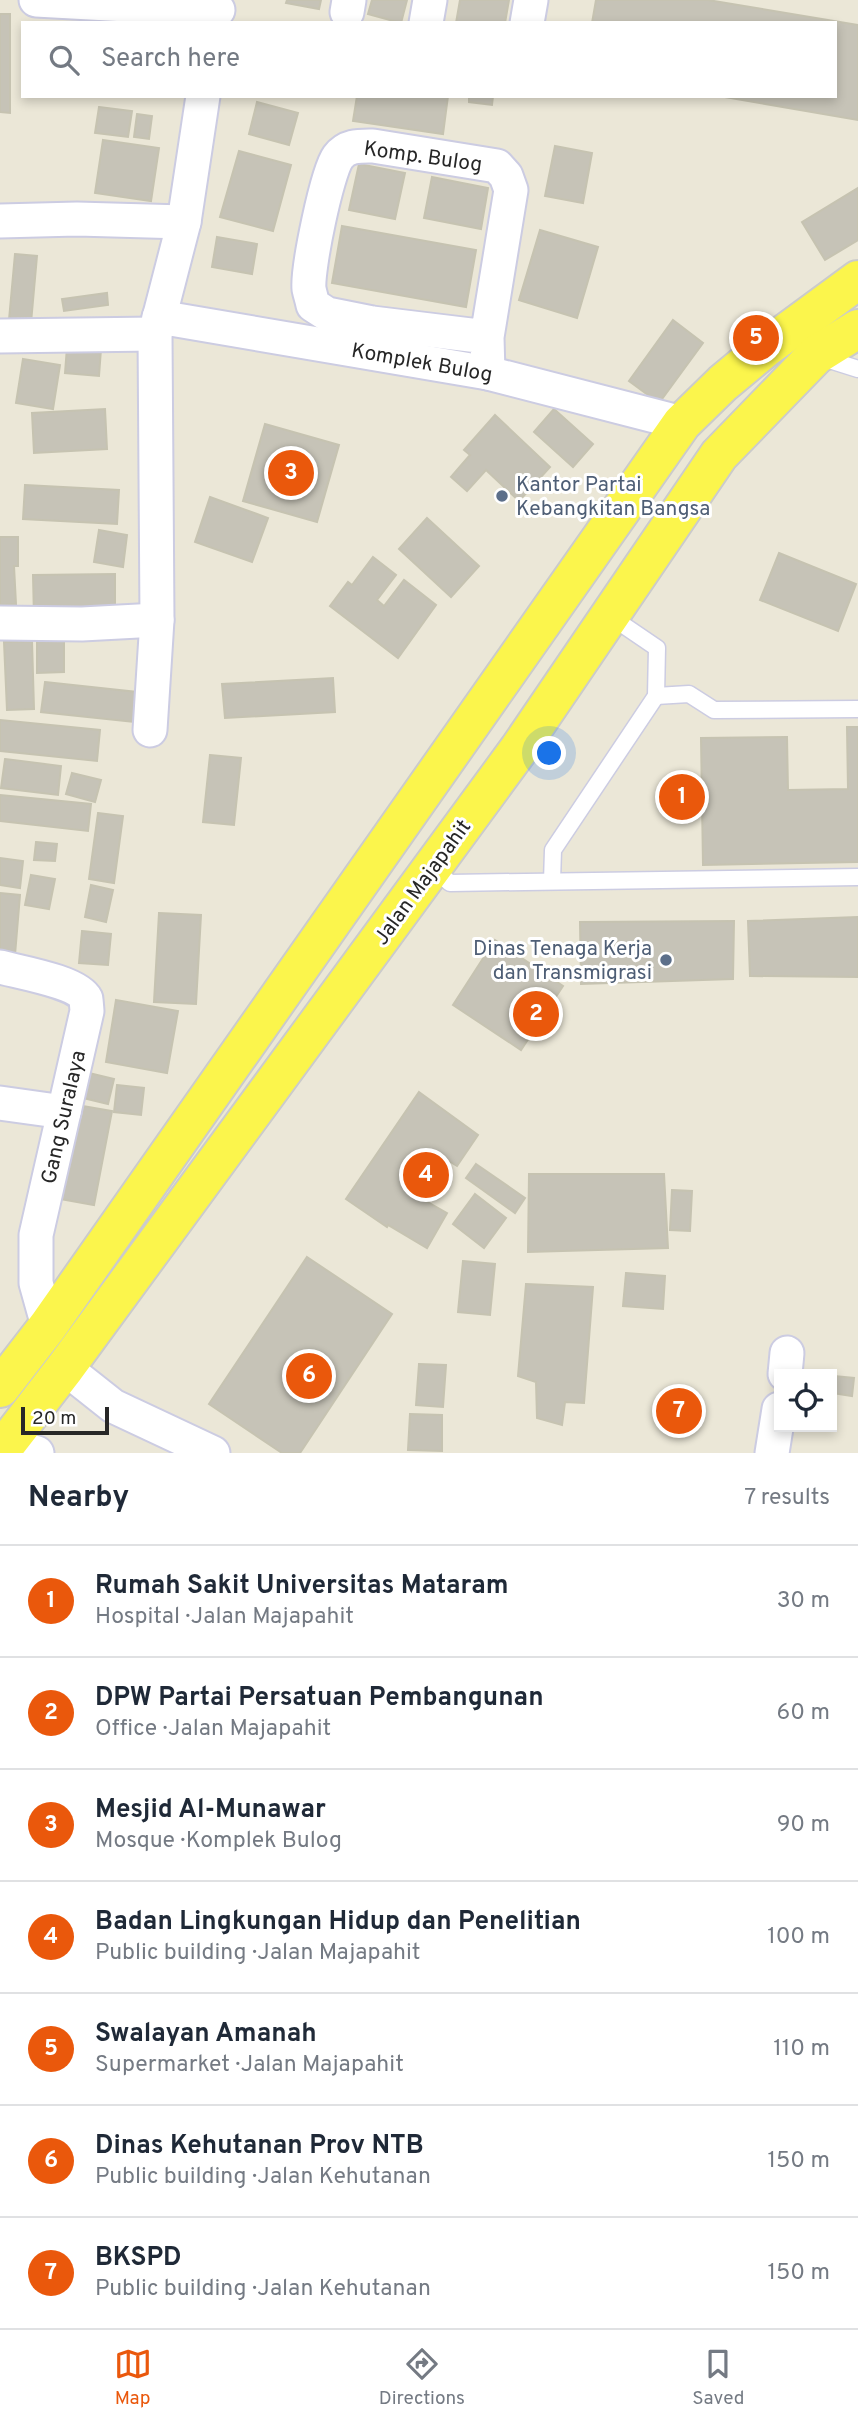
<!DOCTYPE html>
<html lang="en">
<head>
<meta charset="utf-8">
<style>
	body { margin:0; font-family:Overpass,sans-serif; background:#f6f6f7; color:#1f2937 }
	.controls { position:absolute; right:21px; bottom:21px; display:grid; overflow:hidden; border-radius:0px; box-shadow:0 4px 10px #0003 }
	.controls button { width:63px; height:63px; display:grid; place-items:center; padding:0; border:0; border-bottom:2px solid #e0e1e3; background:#fff; color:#1f2937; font:35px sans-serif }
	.scale { position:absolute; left:21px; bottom:18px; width:88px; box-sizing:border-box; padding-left:7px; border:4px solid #272727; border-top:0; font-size:19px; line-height:24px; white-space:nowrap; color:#272727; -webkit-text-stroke:5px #fff; paint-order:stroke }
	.you { position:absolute; left:550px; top:754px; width:24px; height:24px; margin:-18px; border:5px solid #fff; border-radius:50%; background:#1a73e8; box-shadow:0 0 0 10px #1a73e833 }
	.badge { display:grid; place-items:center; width:46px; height:46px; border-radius:50%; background:#ea580c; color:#fff; font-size:23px; font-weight:700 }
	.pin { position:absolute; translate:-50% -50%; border:4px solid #fff; box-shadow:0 2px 7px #0006 }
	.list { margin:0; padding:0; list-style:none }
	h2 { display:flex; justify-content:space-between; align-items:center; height:91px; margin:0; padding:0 28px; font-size:30px }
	h2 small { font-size:23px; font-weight:400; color:#747a83 }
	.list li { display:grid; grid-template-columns:46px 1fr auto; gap:21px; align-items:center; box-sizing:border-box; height:112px; padding:0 28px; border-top:2px solid #e0e1e3 }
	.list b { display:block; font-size:26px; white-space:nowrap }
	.list p { margin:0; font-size:23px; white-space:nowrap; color:#747a83 }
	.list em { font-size:23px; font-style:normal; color:#747a83 }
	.icon { flex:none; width:38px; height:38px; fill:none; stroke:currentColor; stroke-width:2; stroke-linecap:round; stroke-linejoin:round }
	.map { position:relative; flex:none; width:858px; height:1453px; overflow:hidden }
	.search { position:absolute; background:#fff; box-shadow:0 4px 10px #0003; left:21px; right:21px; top:21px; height:77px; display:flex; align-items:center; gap:18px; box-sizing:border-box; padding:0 24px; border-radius:0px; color:#747a83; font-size:26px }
	.sheet { height:875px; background:#fff }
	nav { display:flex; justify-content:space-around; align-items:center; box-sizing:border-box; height:98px; border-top:2px solid #e0e1e3; background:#fff; font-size:19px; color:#747a83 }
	nav a { display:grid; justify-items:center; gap:4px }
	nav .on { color:#ea580c }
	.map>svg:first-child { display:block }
	.building { fill:#c6c3b7; stroke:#c6c3b1; stroke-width:2 }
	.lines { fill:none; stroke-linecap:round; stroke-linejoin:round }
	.service-casing { stroke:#cccce2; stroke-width:19 }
	.minor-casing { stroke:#cccce2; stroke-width:37 }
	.primary-casing { stroke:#cbcbcb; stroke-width:42 }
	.service { stroke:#fff; stroke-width:16 }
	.minor { stroke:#fff; stroke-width:33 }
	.primary { stroke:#fbf54c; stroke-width:38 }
	.service-dot { fill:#5c6f8a; stroke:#fff; stroke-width:2.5 }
	.labels { text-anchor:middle; stroke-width:6; stroke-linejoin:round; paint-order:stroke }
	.street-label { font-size:21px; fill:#272727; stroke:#fff }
	.service-label { font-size:21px; fill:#4e5e75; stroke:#fff; text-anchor:start }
</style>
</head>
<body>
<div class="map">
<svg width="858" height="1453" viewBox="0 0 858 1453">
	<rect width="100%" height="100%" fill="#ebe7d7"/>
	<g class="building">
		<polygon points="287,0 321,0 319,9 286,3"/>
		<polygon points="372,0 407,0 401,23 368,14"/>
		<polygon points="460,0 509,0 505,23 456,23"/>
		<polygon points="596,0 708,0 858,25 858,120 719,96 835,96 835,23 592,23"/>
		<polygon points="0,14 10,14 10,113 0,112"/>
		<polygon points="357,96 448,96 443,134 353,121"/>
		<polygon points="469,96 493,96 492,105 469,102"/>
		<polygon points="257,102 298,113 289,145 249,134"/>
		<polygon points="99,107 132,111 128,137 95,133"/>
		<polygon points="137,114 152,116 149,139 134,137"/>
		<polygon points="103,140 159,148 151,201 95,193"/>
		<polygon points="555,146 592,153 583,203 545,196"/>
		<polygon points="239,151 291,165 273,231 220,217"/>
		<polygon points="359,164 405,173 395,219 349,210"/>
		<polygon points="432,177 488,188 481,229 424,218"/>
		<polygon points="858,188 858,240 825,260 802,222"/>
		<polygon points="342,226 476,250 466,307 332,283"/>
		<polygon points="540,230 598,247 577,318 519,300"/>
		<polygon points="217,237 257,244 252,274 212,267"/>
		<polygon points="15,254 37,256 30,334 8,331"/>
		<polygon points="107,293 108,305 64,311 62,299"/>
		<polygon points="673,320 703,343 659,403 629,381"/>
		<polygon points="67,347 101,349 99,376 65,373"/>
		<polygon points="23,359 60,365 53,409 16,403"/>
		<polygon points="105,409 107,449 34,453 32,413"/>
		<polygon points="554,409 593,444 573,467 534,432"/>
		<polygon points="495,415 550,467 519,501 486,470 467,491 451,477 470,455 464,450"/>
		<polygon points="265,424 339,445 317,522 243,501"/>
		<polygon points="25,485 119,490 117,524 23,519"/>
		<polygon points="210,497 268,518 252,562 195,542"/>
		<polygon points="427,518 479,566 451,597 399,549"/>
		<polygon points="99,530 127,535 123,567 94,562"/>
		<polygon points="0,537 18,537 18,566 14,566 16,604 0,605"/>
		<polygon points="779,553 856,584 838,631 760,600"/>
		<polygon points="373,557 396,575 377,600 384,606 404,580 436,605 398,658 330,606 348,582 352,585"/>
		<polygon points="115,574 115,617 34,618 33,575"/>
		<polygon points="32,641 34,709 7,710 4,642"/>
		<polygon points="37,641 64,641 64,672 37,673"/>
		<polygon points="333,678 335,712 225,718 222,684"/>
		<polygon points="45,682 137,692 134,722 41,712"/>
		<polygon points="0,720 100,730 97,761 0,751"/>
		<polygon points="847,727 858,727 858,862 703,865 701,738 787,737 788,790 848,789"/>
		<polygon points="210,755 241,758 234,825 203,822"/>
		<polygon points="5,759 61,766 58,795 1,788"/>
		<polygon points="72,773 101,780 95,802 66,794"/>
		<polygon points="0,795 91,804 88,831 0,821"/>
		<polygon points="98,813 123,816 114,883 89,879"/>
		<polygon points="36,842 57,844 55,861 34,860"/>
		<polygon points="0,858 23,861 20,888 0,885"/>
		<polygon points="31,875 55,879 49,909 25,905"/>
		<polygon points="91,885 113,890 106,922 85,917"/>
		<polygon points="0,893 20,895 15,955 0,954"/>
		<polygon points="159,913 201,915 196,1004 154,1002"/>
		<polygon points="858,917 858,977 750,976 748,921"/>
		<polygon points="734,921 733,979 581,984 580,922"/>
		<polygon points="82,931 111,934 108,965 79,963"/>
		<polygon points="495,940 563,986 521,1050 453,1005"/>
		<polygon points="116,1000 178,1011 167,1073 106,1062"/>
		<polygon points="89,1073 114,1079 108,1104 83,1098"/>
		<polygon points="117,1085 144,1088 141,1115 114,1112"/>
		<polygon points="419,1092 478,1135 457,1166 436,1153 410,1192 447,1213 427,1248 388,1225 387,1227 346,1199"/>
		<polygon points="77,1105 112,1111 94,1205 60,1199"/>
		<polygon points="476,1164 525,1198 515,1213 466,1178"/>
		<polygon points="529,1174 664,1174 668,1248 528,1252"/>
		<polygon points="672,1190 692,1191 690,1231 670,1230"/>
		<polygon points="475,1194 506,1218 484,1248 453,1224"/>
		<polygon points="307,1257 392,1314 300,1453 282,1453 209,1404"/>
		<polygon points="463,1261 495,1264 490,1315 458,1312"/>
		<polygon points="626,1273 665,1276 663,1309 623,1306"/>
		<polygon points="526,1284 593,1287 584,1403 565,1402 562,1425 537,1418 536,1382 518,1376"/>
		<polygon points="419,1364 446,1365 443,1407 416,1405"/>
		<polygon points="834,1376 854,1378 852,1396 832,1393"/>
		<polygon points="410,1414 442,1415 442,1451 408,1450"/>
	</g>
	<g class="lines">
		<defs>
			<g id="service">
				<polyline points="820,357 858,369"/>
				<polyline points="656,696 689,694 714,710 858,709"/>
				<polyline points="432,867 450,883 858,877"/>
				<polyline points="552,881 553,850 656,696 657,648 610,616"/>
			</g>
			<g id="minor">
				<polyline points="36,0 218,10"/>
				<polyline points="347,12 349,0"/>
				<polyline points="426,23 430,0"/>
				<polyline points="527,23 531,0"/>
				<polyline points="0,221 77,219 184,222"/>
				<polyline points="159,317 488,373 682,423"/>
				<polyline points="0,336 155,334"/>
				<path d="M487 337 372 323 327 314 313 305C312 300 310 294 309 289 307 269 327 172 338 157 347 145 360 146 373 146L497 166 506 176 511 190 487 337 488 373"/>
				<polyline points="0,623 82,624 157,620"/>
				<polyline points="150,730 157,620 155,334 184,222 203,96"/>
				<path d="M0 967C18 972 78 982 86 999 86 1000 87 1010 87 1011L36 1235V1283L48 1326"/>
				<polyline points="0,1103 64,1112"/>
				<polyline points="65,1368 113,1406 213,1453"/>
				<polyline points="785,1374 787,1353"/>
				<polyline points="5,1444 37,1453"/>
				<polyline points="772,1453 779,1409"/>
			</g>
			<g id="primary">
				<polyline points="0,1388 48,1326 682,423 723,383 764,349 858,280"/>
				<polyline points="0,1452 65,1368 519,749 719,455 816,355 858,329"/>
			</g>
		</defs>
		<use href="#service" class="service-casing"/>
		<use href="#minor" class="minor-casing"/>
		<use href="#primary" class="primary-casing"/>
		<use href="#service" class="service"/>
		<use href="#minor" class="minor"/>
		<use href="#primary" class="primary"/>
	</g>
	<g class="service-dot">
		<circle cx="502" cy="496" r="7"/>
		<circle cx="666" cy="960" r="7"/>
	</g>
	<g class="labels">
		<g class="street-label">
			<text transform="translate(423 156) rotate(8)" y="7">Komp. Bulog</text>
			<text transform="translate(422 362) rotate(10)" y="7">Komplek Bulog</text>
			<text transform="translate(422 882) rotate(-54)" y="7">Jalan Majapahit</text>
			<text transform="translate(63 1117) rotate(-77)" y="7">Gang Suralaya</text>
		</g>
		<g class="service-label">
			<text x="516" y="491">Kantor Partai<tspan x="516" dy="24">Kebangkitan Bangsa</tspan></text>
			<text x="652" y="955" text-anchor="end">Dinas Tenaga Kerja<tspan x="652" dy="24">dan Transmigrasi</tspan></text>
		</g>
	</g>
</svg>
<div class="controls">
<button><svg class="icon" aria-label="locate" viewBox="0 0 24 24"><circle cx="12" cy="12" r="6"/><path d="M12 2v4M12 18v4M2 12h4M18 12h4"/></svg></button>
</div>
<div class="scale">20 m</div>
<div class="you"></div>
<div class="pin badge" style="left:682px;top:797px">1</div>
<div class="pin badge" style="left:536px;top:1014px">2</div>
<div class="pin badge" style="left:291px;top:473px">3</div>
<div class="pin badge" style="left:426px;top:1175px">4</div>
<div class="pin badge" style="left:756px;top:338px">5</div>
<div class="pin badge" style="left:309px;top:1376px">6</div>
<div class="pin badge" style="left:679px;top:1411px">7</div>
<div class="search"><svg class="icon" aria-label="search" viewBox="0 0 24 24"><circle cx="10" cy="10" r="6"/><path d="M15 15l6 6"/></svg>Search here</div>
</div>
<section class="sheet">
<h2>Nearby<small>7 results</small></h2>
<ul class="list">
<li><span class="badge">1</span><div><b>Rumah Sakit Universitas Mataram</b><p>Hospital · Jalan Majapahit</p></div><em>30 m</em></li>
<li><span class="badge">2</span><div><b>DPW Partai Persatuan Pembangunan</b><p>Office · Jalan Majapahit</p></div><em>60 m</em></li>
<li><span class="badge">3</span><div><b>Mesjid Al-Munawar</b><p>Mosque · Komplek Bulog</p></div><em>90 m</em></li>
<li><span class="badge">4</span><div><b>Badan Lingkungan Hidup dan Penelitian</b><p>Public building · Jalan Majapahit</p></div><em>100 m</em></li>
<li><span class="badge">5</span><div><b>Swalayan Amanah</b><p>Supermarket · Jalan Majapahit</p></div><em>110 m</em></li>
<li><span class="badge">6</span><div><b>Dinas Kehutanan Prov NTB</b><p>Public building · Jalan Kehutanan</p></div><em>150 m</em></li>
<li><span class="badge">7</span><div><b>BKSPD</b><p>Public building · Jalan Kehutanan</p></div><em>150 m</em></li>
</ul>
</section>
<nav>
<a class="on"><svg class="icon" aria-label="map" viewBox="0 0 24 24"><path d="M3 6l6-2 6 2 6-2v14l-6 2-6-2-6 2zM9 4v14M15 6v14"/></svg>Map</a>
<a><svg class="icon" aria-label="directions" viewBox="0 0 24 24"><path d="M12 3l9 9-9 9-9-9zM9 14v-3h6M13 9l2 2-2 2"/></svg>Directions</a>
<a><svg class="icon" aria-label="saved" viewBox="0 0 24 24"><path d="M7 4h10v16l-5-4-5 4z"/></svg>Saved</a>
</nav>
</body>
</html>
